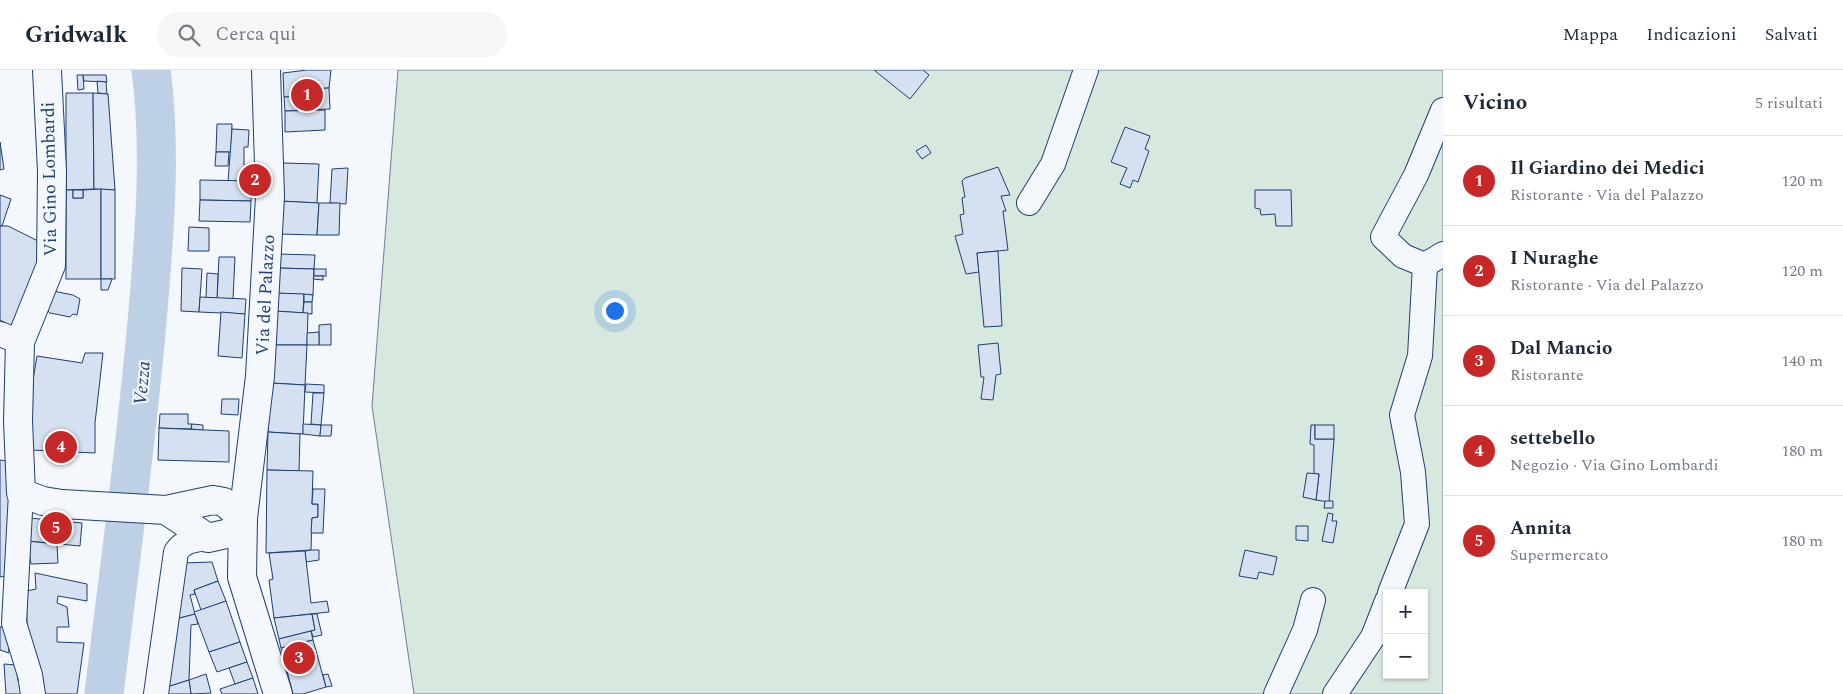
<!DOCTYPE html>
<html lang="it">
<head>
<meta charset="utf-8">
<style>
	body { margin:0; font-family:Spectral,serif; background:#f6f6f7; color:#1f2937 }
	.controls { position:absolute; right:15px; bottom:15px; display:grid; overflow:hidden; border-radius:0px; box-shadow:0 1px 4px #0004 }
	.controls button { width:45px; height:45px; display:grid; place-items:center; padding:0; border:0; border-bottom:1px solid #e0e1e3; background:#fff; color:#1f2937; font:25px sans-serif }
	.you { position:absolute; left:614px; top:240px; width:18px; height:18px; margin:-12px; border:4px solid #fff; border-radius:50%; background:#1a73e8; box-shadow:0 0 0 8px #1a73e833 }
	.badge { display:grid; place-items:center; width:32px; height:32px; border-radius:50%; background:#c62828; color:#fff; font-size:16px; font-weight:700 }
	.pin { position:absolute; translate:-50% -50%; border:2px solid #fff; box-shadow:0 1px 5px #0006 }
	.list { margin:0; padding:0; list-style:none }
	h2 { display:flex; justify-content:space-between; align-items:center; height:65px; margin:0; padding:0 20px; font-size:21px }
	h2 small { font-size:16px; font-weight:400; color:#747a83 }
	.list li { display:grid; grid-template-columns:32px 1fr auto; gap:15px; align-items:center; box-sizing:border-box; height:90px; padding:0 20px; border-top:1px solid #e0e1e3 }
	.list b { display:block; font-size:19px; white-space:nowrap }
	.list p { margin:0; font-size:16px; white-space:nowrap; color:#747a83 }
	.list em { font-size:16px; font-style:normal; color:#747a83 }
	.icon { flex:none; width:28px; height:28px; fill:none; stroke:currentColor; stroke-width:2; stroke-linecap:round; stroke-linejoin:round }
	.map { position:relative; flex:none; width:1443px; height:624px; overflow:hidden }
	header { display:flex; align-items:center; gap:30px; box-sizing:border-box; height:70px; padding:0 25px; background:#fff; border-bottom:1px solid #e0e1e3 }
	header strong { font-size:24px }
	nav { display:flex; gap:28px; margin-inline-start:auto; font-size:18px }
	.search { width:350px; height:45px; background:#f6f6f7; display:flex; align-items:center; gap:12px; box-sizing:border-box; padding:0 18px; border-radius:28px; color:#747a83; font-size:19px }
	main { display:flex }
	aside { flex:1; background:#fff }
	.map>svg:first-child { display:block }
	.green { fill:#d7e8df; stroke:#687fa3; fill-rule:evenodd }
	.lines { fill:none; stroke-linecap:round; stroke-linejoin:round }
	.river { stroke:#bed0e5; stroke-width:39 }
	.building { fill:#d5e0f0; stroke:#1d3f73 }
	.minor-casing { stroke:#1d3f73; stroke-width:26 }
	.major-casing { stroke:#1d3f73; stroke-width:30 }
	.minor { stroke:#f4f7fb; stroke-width:24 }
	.major { stroke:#f4f7fb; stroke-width:28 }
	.labels { text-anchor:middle; stroke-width:4; stroke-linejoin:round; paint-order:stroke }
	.street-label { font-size:18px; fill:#1d3f73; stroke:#f4f7fb }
	.water-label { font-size:19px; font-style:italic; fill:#1d3f73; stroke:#f4f7fb }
</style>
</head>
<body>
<header>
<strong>Gridwalk</strong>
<div class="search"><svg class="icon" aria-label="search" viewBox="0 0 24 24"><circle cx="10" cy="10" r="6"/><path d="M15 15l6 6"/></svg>Cerca qui</div>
<nav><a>Mappa</a><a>Indicazioni</a><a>Salvati</a></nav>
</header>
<main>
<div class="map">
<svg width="1443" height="624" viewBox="0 0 1443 624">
	<rect width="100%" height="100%" fill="#f4f7fb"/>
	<path class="green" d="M398 0H1443V624H414L372 336ZM1387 523H1424V605H1387Z"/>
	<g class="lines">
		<path class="river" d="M104 624C119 500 136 377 147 252 154 170 162 82 151 0"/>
	</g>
	<g class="building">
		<polygon points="307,0 331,0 329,18 311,19 311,26 284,27 283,3"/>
		<polygon points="874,0 923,0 929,5 910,29"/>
		<polygon points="77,5 83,5 84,19 78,20"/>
		<polygon points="83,5 106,5 107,12 84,11"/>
		<polygon points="97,11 106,12 107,24 98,23"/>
		<polygon points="329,18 330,39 285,41 284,27 311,26 311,19"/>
		<polygon points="66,23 93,23 94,119 66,120"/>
		<polygon points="93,23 108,24 115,120 94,119"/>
		<polygon points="325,40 325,60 285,62 285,41"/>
		<polygon points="217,54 232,54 231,82 216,82"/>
		<polygon points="1125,57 1150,66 1145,79 1149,81 1138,112 1133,110 1130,118 1120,114 1127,98 1111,92"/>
		<polygon points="232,59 249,60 248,77 244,77 244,95 248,96 247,113 228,112"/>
		<polygon points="0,72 4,99 0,100"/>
		<polygon points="926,75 931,83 922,89 916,81"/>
		<polygon points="216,82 229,82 228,96 215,96"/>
		<polygon points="283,93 319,94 317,133 280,131"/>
		<polygon points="998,97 1010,125 1001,126 1006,141 1003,141 1008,180 977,183 979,202 966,204 955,166 963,164 960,145 964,144 962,128 965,127 962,111 965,108"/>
		<polygon points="348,98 346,134 330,133 332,99"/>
		<polygon points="200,110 252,111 251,131 200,130"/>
		<polygon points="101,119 101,209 66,209 66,120 73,120 73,128 83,128 83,120"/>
		<polygon points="101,119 115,120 115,209 101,209"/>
		<rect x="73" y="120" width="10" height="8"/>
		<polygon points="1255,120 1291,120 1292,156 1276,156 1275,144 1261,145 1260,139 1255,138"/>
		<polygon points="0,125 11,129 2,156 0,156"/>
		<polygon points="200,130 251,131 250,152 199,151"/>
		<polygon points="280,131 319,133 317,165 278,164"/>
		<polygon points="319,133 340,133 339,165 317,165"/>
		<polygon points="0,156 8,156 36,170 46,169 14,257 0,250"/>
		<polygon points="189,157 209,158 209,181 188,181"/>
		<polygon points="998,181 1002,256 984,257 977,183"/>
		<polygon points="277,184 315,185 314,199 277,198"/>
		<polygon points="219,187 235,187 233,229 217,229"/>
		<polygon points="182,198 202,199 199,242 181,241"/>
		<polygon points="277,198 314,199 313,225 275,223"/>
		<rect x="314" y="199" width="12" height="7"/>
		<polygon points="207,203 218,204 217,229 206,228"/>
		<polygon points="314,206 323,206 323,210 313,209"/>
		<polygon points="101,209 112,209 108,220 101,220"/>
		<polygon points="53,221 73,225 80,229 77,245 73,244 70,247 50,243 45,238"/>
		<polygon points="275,223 304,224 303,243 274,241"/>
		<polygon points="304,224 313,225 312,232 304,232"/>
		<polygon points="200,227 246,229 245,244 199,242"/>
		<polygon points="304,232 312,232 312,244 303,243"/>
		<polygon points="274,241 308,243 307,275 272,275"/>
		<polygon points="221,242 245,244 242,288 218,286"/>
		<polygon points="331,254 331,275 319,275 319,255"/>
		<polygon points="319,262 319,275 307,275 307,263"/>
		<polygon points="998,273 1001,304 996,305 993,330 981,329 984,307 981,307 978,275"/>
		<polygon points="272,275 307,275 305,315 271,313"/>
		<polygon points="85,283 103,283 95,353 95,383 31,380 30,327 37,286 82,293"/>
		<polygon points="271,313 305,315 303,364 268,362"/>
		<polygon points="306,314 324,315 324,323 305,322"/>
		<polygon points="313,323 324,323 321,355 311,354"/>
		<polygon points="222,329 239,329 238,345 221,344"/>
		<polygon points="160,344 188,344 188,354 192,354 191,359 159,358"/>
		<polygon points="192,354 203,355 203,360 191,359"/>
		<polygon points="303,354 321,355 320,366 303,364"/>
		<polygon points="321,355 332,355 331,366 320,366"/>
		<polygon points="1311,355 1315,355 1315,369 1334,369 1329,432 1316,430 1319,404 1314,404 1314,375 1310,374"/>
		<rect x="1315" y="355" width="19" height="14"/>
		<polygon points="159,358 229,361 229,392 158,390"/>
		<polygon points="268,362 300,364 299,401 267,400"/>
		<polygon points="0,390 8,391 10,505 0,507"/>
		<polygon points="267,400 313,401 312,434 318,434 318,447 312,448 311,480 266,483"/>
		<polygon points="1307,403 1319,404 1316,430 1303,427"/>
		<polygon points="313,419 325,419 323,463 311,463 312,448 318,447 318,434 312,434"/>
		<polygon points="1325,431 1333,431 1333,438 1324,438"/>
		<polygon points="1328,443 1333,444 1332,451 1337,451 1333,473 1322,471"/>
		<polygon points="29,448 82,453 80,476 27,471"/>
		<polygon points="1296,456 1308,456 1308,471 1296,470"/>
		<polygon points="27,471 57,474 58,493 31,494"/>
		<polygon points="311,480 319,480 319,490 306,492 305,481"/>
		<polygon points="1245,480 1277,487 1273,505 1259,502 1257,509 1239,506"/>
		<polygon points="305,481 311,533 327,531 329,542 274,548 269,510 273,509 269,483"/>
		<polygon points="212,492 218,511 194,520 195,524 190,525 195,544 172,550 182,493"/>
		<polygon points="35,503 87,514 87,531 58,526 57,533 67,537 69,557 57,557 57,572 84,573 77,624 36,624 28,584 26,521 36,519"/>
		<polygon points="218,511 226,531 201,540 194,520"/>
		<polygon points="226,531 240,572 209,582 194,542"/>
		<polygon points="195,544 198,554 191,555 189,610 161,619 172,550"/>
		<polygon points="312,544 315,560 279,569 274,548"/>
		<polygon points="312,544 317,544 322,565 313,567 311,561 315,560"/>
		<polygon points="0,557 7,557 9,583 0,580"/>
		<polygon points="311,561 313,570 281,578 279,569"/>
		<polygon points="313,570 326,617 303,624 293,624 281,578"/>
		<polygon points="240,572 247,592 217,602 209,582"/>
		<polygon points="247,592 253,608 235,614 229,598"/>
		<polygon points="4,594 16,595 18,611 24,611 25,624 6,624"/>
		<polygon points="206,604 211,623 191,624 189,610"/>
		<polygon points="328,604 332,616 326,617 323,605"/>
		<polygon points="253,608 258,624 222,624 220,619"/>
		<polygon points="189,610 191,624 161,624 161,619"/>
	</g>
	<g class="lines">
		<defs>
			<g id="minor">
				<polyline points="1029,133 1053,94 1086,0"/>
				<polyline points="1425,195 1403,186 1383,167 1416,105 1443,40"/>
				<polyline points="1425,195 1443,184"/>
				<polyline points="0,264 20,272"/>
				<polyline points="21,423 14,553 30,605 33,624"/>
				<polyline points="1390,523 1417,454 1413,402 1402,345 1420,286 1425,195"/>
				<path d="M156 624 176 482C184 470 194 470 208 468"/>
				<polyline points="1276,624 1305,560 1313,530"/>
				<polyline points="1335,624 1373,567 1387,531"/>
			</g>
			<g id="major">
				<polyline points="47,0 52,101 51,195 20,272 18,351 21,423 43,431 62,434 166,440 213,430 224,432 243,448"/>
				<polyline points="266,0 270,126 260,306 243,448 242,507 278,624"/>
				<polyline points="166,440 208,468 230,463 243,448"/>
			</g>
		</defs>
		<use href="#minor" class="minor-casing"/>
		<use href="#major" class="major-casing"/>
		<use href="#minor" class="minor"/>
		<use href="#major" class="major"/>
	</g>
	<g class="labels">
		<g class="street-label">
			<text transform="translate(49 109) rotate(-91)" y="6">Via Gino Lombardi</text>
			<text transform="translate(265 225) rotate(-87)" y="6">Via del Palazzo</text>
		</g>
		<g class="water-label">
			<text transform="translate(141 313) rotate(-85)" y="7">Vezza</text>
		</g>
	</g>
</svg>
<div class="controls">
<button>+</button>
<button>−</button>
</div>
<div class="you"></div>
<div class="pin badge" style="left:307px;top:25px">1</div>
<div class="pin badge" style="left:255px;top:110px">2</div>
<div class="pin badge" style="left:299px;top:588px">3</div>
<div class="pin badge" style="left:61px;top:377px">4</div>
<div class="pin badge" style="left:56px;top:458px">5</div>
</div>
<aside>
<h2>Vicino<small>5 risultati</small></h2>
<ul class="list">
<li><span class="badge">1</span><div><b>Il Giardino dei Medici</b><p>Ristorante · Via del Palazzo</p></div><em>120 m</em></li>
<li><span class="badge">2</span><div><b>I Nuraghe</b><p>Ristorante · Via del Palazzo</p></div><em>120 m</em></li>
<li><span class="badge">3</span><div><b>Dal Mancio</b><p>Ristorante</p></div><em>140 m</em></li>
<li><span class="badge">4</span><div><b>settebello</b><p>Negozio · Via Gino Lombardi</p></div><em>180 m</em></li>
<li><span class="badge">5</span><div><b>Annita</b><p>Supermercato</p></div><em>180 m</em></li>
</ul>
</aside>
</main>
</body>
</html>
